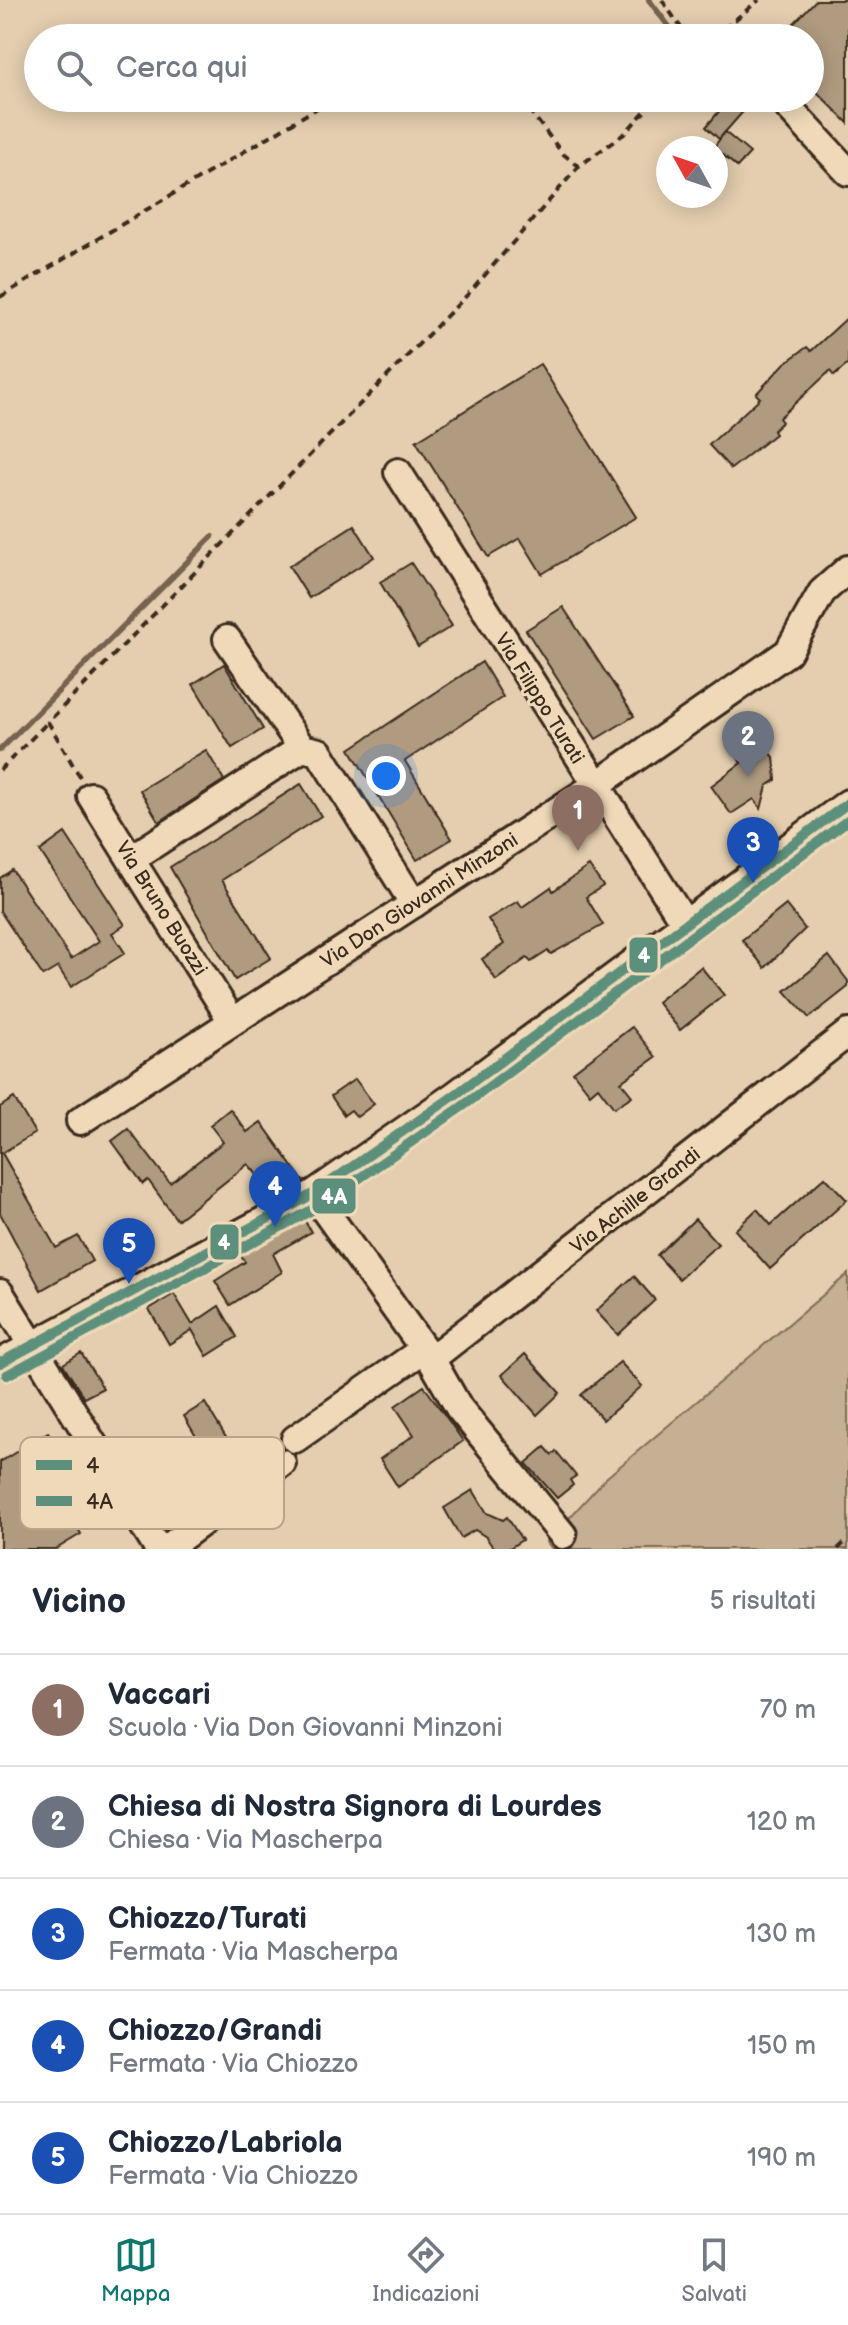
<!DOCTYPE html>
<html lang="it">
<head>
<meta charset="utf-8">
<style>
	body { margin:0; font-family:"Balsamiq Sans",sans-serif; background:#f6f6f7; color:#1f2937 }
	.compass { position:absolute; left:656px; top:136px; width:72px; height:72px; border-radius:50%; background:#fff; box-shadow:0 4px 20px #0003; rotate:310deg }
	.you { position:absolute; left:386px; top:776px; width:28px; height:28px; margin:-20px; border:6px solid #fff; border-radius:50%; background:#1a73e8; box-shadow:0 0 0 12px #1a73e833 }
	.badge { display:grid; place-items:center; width:52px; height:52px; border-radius:50%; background:#0f766e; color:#fff; font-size:26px; font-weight:700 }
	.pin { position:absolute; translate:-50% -66px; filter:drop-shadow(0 2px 4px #0008) }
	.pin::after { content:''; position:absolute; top:42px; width:28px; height:24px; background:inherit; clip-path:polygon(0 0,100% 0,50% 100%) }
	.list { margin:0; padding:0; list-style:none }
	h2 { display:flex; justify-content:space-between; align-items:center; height:104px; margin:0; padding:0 32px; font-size:34px }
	h2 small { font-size:26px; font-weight:400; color:#747a83 }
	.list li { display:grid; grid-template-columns:52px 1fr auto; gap:24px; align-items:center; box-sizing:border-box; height:112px; padding:0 32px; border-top:2px solid #e0e1e3 }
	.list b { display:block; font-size:30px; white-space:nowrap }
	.list p { margin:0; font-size:26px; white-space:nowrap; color:#747a83 }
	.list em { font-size:26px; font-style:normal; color:#747a83 }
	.icon { flex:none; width:44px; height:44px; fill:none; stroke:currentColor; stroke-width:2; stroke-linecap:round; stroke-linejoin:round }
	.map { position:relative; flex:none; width:848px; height:1549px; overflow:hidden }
	.search { position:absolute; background:#fff; box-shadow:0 4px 20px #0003; left:24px; right:24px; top:24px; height:88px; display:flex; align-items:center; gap:20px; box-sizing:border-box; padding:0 28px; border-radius:44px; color:#747a83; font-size:30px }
	.sheet { height:664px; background:#fff }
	nav { display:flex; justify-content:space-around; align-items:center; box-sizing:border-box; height:112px; border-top:2px solid #e0e1e3; background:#fff; font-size:22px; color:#747a83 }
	nav a { display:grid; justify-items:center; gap:4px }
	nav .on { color:#0f766e }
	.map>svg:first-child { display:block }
	.green { fill:#c5b094; stroke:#806d59; stroke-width:2 }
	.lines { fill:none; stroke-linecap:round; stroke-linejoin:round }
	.stream { stroke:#766250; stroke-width:6 }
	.building { fill:#b09b81; stroke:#3b2a1e; stroke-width:2 }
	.minor-casing { stroke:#3b2a1e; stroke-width:32 }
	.path { stroke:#3b2a1e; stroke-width:4; stroke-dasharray:8 6; stroke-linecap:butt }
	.minor { stroke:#efd9b8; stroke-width:26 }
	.bus-1-casing { stroke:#efd9b8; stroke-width:16 }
	.bus-2-casing { stroke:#efd9b8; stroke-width:16 }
	.bus-1 { stroke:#5d907c; stroke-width:10 }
	.bus-2 { stroke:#5d907c; stroke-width:10 }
	.labels { text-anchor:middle; stroke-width:6; stroke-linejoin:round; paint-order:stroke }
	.street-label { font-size:20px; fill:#3b2a1e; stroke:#efd9b8 }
	.key { fill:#efd9b8; stroke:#b9a48a; stroke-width:2 }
	.key-label { font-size:22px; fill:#3b2a1e }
	.line-badge { stroke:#efd9b8; stroke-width:3 }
	.badge-label { font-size:22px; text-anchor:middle; font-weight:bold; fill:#fff }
</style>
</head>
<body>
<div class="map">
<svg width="848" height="1549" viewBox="0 0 848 1549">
	<rect width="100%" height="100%" fill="#e4ceaf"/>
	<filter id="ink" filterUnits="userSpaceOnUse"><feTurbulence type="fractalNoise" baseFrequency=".0125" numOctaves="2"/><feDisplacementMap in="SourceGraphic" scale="16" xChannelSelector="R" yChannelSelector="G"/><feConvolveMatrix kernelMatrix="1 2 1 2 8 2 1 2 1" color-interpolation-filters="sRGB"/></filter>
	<g filter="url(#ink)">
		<polygon class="green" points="848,1274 848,1549 552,1549 547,1542 606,1478"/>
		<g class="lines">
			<g class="stream">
				<polyline points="649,0 673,32"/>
				<polyline points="0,750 212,537"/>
			</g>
		</g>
		<g class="building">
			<polygon points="816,0 848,0 848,123 810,85 810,38 780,38"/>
			<polygon points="730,98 755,98 719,139 706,127"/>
			<polygon points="725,132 750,153 737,167 714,147"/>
			<polygon points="848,317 848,364 834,376 830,371 779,418 782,422 773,431 775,434 731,469 709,445 760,398 756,394 785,363 807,347 811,351"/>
			<polygon points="540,364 636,517 542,574 520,538 488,557 416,441"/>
			<polygon points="354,525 374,557 309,598 289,566"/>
			<polygon points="411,563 452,626 418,647 380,582"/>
			<polygon points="563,607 634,716 596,739 526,630"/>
			<polygon points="482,662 503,697 405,761 452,839 417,860 350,749"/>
			<polygon points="224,664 263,729 232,748 193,684"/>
			<polygon points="747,745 757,758 768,750 774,757 776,780 767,786 761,809 754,799 731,814 711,786 741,763 735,753"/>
			<polygon points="206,750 224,780 159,822 140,790"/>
			<polygon points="301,784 321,816 222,880 271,958 235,980 170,867"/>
			<polygon points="65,833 125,925 112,933 125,953 71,987 58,967 43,976 0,911 0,878 12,870 71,959 99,941 40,851"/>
			<polygon points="589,866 603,886 586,897 603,925 551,954 548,951 531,962 527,958 496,980 482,959 504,944 488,919 518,901 522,907 551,887 553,891"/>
			<polygon points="786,905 805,929 765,968 742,940"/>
			<polygon points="829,956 848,981 848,987 809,1018 785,991"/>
			<polygon points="701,967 724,995 680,1030 657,1002"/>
			<polygon points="632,1027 656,1057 621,1082 632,1096 614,1108 598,1087 590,1094 573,1072"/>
			<polygon points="355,1079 374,1104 357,1117 351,1110 344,1115 331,1096"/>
			<polygon points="14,1098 35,1133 2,1153 56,1248 78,1236 92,1261 41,1290 0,1213 0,1107"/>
			<polygon points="230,1109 247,1132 261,1122 303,1181 275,1196 248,1164 177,1220 148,1180 143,1184 112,1141 128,1129 170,1183 223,1142 210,1125"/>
			<polygon points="825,1177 847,1200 770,1269 735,1230 757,1209 771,1225"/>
			<polygon points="304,1219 311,1232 273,1254 282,1272 230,1305 215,1281 245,1262 240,1255"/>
			<polygon points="695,1219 718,1244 679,1279 657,1255"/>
			<polygon points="634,1276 655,1300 618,1335 596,1311"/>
			<polygon points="174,1294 192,1324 219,1306 237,1337 207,1356 192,1330 169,1344 149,1309"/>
			<polygon points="81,1353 103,1388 84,1398 63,1364"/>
			<polygon points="525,1354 560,1393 537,1415 502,1375"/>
			<polygon points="620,1362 642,1386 603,1420 581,1395"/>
			<polygon points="424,1386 463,1441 398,1487 380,1459 414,1435 395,1406"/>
			<polygon points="205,1403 233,1449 211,1462 184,1416"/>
			<polygon points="48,1432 90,1497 74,1506 77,1511 72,1518 81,1534 56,1549 0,1549 0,1462"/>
			<polygon points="545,1447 552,1455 556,1451 576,1476 570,1480 573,1485 557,1498 526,1463"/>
			<polygon points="473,1490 487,1513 503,1520 507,1517 522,1540 508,1549 494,1549 486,1537 475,1530 461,1538 444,1508"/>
		</g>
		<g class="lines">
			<defs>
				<g id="minor">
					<polyline points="789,108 848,172"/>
					<polyline points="398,472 684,922"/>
					<polyline points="227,639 302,748"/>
					<polyline points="91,796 232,1021"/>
					<polyline points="131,859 302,748 319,752 414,904"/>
					<polyline points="80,1121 595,786 788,652 822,592 848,569"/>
					<polyline points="313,1194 431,1359 848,1033"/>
					<polyline points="0,1293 158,1549"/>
					<polyline points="431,1359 459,1408 563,1535"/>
					<polyline points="0,1363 313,1194 455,1095 848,803"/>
					<polyline points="295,1439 424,1349"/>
					<polyline points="166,1549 282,1463"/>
				</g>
			</defs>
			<use href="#minor" class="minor-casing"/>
			<g class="path">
				<polyline points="662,0 688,38"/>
				<polyline points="437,38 466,35 469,38"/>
				<polyline points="713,38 759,0"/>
				<polyline points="520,98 563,154 579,166"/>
				<polyline points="0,297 334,98"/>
				<polyline points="0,770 48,722"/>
				<polyline points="80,777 48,722 472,290 579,166 624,134 657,98"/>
				<polyline points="838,1549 848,1539"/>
			</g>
			<use href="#minor" class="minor"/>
			<defs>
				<polyline id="bus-1" points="0,1363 313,1194 455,1095 848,803"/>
				<polyline id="bus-2" points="7,1375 321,1205 463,1106 848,820"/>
			</defs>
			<use href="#bus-1" class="bus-1-casing"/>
			<use href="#bus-2" class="bus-2-casing"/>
			<use href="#bus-1" class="bus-1"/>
			<use href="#bus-2" class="bus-2"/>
		</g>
	</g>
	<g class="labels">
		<g class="street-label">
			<text transform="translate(540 698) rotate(58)" y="7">Via Filippo Turati</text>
			<text transform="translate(419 900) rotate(-33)" y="7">Via Don Giovanni Minzoni</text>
			<text transform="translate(162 908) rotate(58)" y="7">Via Bruno Buozzi</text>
			<text transform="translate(635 1200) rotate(-38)" y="7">Via Achille Grandi</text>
		</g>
	</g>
	<rect x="20" y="1437" width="264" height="92" rx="12" class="key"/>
	<rect x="36" y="1460" width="36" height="10" fill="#5d907c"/>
	<rect x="36" y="1496" width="36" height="10" fill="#5d907c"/>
	<g class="key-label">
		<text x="86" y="1473">4</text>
		<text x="86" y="1509">4A</text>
	</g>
	<g class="line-badge">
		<rect x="628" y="936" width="31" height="38" rx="8" fill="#5d907c"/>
		<rect x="311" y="1177" width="46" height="38" rx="8" fill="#5d907c"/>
		<rect x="209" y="1223" width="31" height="38" rx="8" fill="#5d907c"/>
	</g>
	<g class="badge-label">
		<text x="644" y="963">4</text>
		<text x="334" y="1204">4A</text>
		<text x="224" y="1250">4</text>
	</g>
</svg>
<svg class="compass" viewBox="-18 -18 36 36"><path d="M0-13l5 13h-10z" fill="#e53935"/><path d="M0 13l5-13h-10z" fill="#747a83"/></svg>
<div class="you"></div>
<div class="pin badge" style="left:578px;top:851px;background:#8d6e63">1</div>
<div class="pin badge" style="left:748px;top:777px;background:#6b7280">2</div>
<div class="pin badge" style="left:753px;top:883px;background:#1a4fb4">3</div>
<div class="pin badge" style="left:275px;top:1227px;background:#1a4fb4">4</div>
<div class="pin badge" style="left:129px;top:1284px;background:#1a4fb4">5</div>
<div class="search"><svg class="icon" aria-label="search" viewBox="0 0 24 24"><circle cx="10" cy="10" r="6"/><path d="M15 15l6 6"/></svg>Cerca qui</div>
</div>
<section class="sheet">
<h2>Vicino<small>5 risultati</small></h2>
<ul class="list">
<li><span class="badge" style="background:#8d6e63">1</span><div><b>Vaccari</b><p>Scuola · Via Don Giovanni Minzoni</p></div><em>70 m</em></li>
<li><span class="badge" style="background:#6b7280">2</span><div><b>Chiesa di Nostra Signora di Lourdes</b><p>Chiesa · Via Mascherpa</p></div><em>120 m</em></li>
<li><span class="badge" style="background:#1a4fb4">3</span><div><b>Chiozzo/Turati</b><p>Fermata · Via Mascherpa</p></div><em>130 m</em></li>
<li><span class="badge" style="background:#1a4fb4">4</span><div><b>Chiozzo/Grandi</b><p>Fermata · Via Chiozzo</p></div><em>150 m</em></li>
<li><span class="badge" style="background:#1a4fb4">5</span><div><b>Chiozzo/Labriola</b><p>Fermata · Via Chiozzo</p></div><em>190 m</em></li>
</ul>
</section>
<nav>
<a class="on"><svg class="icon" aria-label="map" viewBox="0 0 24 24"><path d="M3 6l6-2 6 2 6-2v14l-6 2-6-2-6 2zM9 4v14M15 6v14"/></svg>Mappa</a>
<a><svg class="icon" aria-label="directions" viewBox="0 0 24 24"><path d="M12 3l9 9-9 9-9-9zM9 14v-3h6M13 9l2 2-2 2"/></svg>Indicazioni</a>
<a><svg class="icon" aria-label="saved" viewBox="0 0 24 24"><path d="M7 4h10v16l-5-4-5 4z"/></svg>Salvati</a>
</nav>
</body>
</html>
